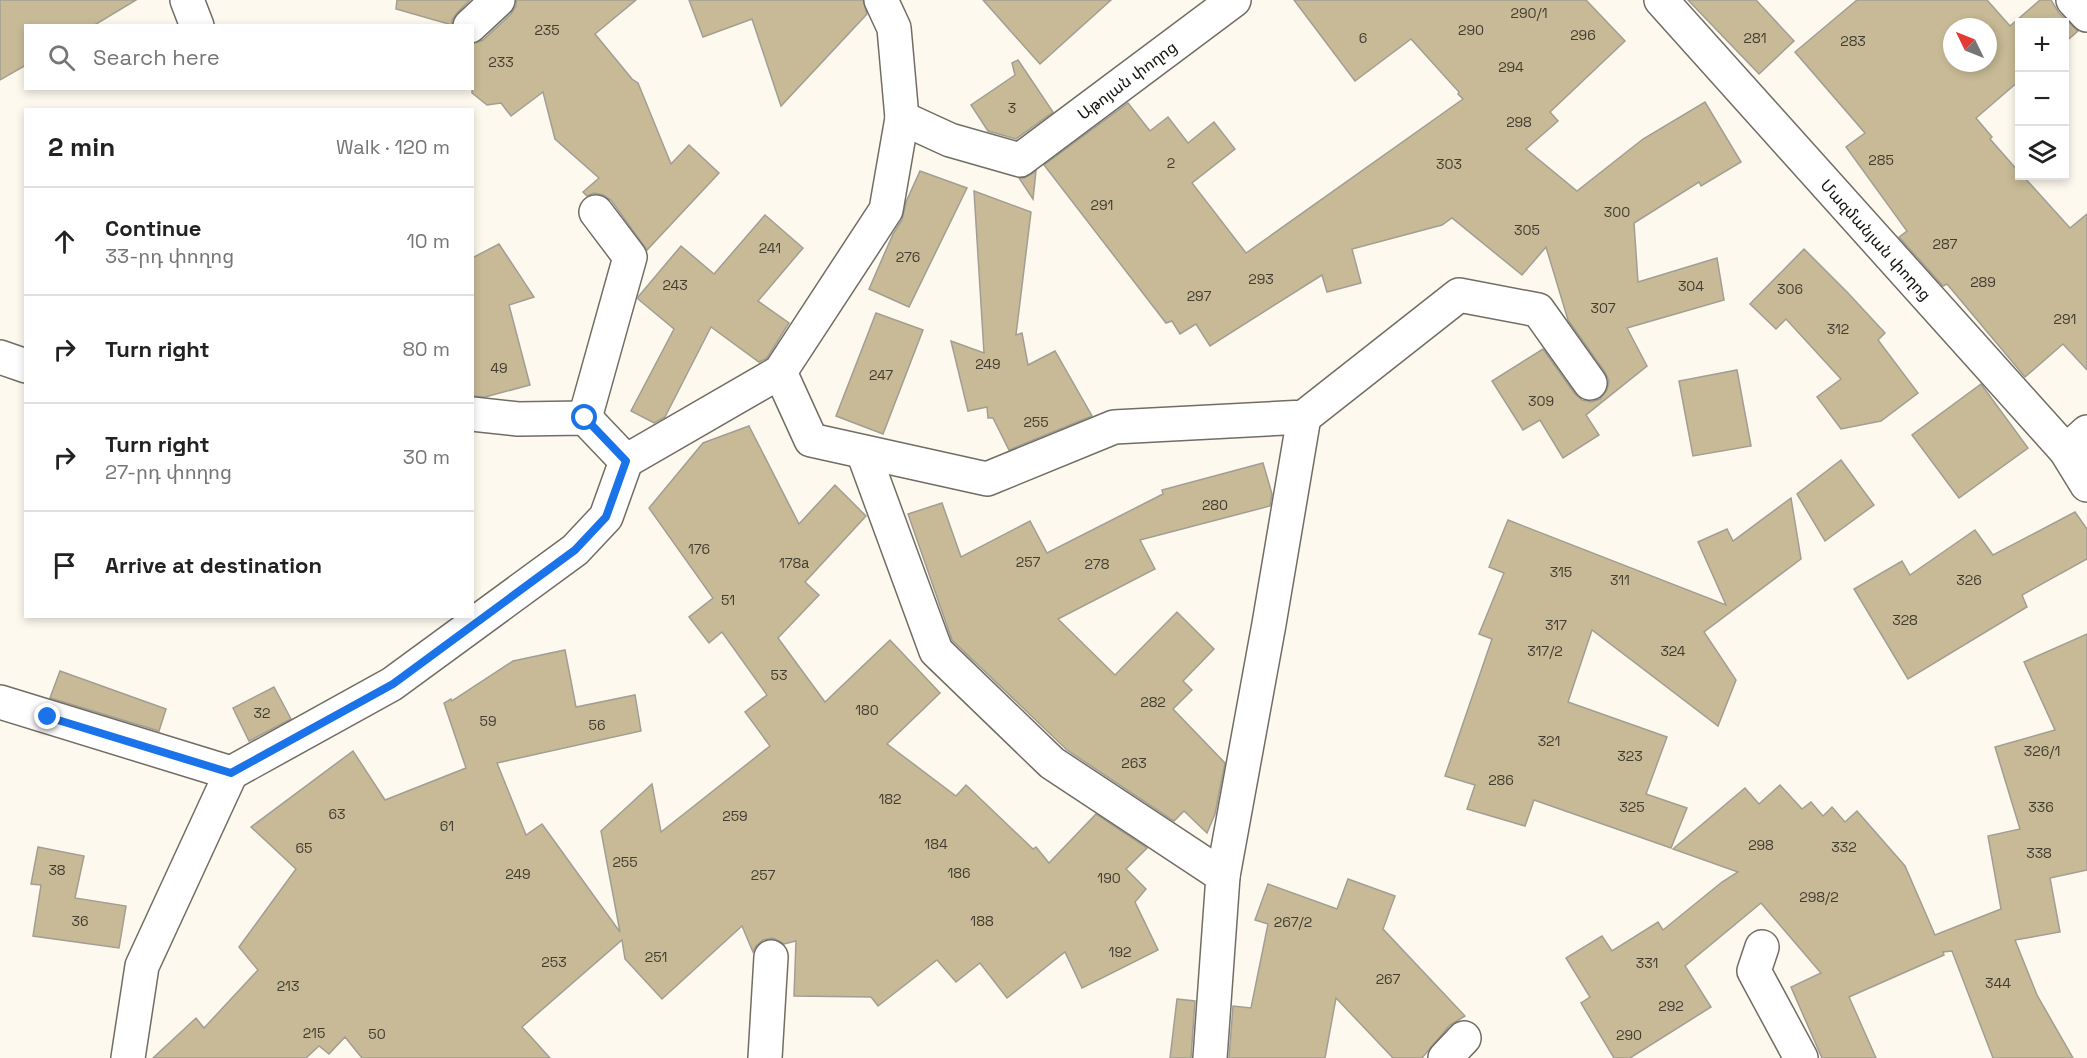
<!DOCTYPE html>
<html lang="en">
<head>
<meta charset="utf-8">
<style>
	body { margin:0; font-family:"Space Grotesk","Noto Sans Armenian",sans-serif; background:#f2f2f2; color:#222 }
	.controls { position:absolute; right:18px; top:18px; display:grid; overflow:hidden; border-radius:0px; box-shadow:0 3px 9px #0003 }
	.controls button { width:54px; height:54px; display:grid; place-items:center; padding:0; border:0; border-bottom:2px solid #e0e0e0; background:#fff; color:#222; font:30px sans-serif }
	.compass { position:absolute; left:1943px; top:18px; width:54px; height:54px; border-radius:50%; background:#fff; box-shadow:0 3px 9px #0003; rotate:313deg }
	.stop { position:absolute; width:18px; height:18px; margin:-14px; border:4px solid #1a73e8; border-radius:50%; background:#fff }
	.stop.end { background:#1a73e8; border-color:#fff; box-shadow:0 2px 6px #0008 }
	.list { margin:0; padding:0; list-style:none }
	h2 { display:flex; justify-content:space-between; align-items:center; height:78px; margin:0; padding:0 24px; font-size:26px }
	h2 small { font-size:20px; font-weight:400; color:#767676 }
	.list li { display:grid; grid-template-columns:39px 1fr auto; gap:18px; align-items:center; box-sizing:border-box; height:108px; padding:0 24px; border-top:2px solid #e0e0e0 }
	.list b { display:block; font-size:22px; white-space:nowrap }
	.list p { margin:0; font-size:20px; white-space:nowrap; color:#767676 }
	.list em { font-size:20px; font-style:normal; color:#767676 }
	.icon { flex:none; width:33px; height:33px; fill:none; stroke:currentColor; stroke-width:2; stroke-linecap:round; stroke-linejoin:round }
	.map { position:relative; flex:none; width:2087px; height:1058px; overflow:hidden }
	.search { position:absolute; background:#fff; box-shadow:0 3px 9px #0003; left:24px; top:24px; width:450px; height:66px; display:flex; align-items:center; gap:15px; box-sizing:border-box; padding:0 21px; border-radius:0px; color:#767676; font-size:22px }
	.panel { position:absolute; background:#fff; box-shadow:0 3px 9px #0003; left:24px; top:108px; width:450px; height:510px; border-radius:0px }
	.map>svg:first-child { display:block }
	.building { fill:#c8ba96; stroke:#a29e94; stroke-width:1.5; fill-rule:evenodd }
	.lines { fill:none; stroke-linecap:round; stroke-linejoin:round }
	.minor-casing { stroke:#716d64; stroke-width:36 }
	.minor { stroke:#fff; stroke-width:33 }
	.route { stroke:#1a73e8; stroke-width:8 }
	.labels { text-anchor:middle; stroke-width:4.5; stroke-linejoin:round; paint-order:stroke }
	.number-label { font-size:14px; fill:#413d31 }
	.street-label { font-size:16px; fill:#14130f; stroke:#fdf9ee }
</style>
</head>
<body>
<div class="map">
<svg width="2087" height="1058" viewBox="0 0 2087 1058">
	<rect width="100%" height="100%" fill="#fdf9ee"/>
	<g class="building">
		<polygon points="0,0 136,0 93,26 26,26 26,65 0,80"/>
		<polygon points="397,0 470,0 457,13 452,20 452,25 396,9"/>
		<polygon points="516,0 636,0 595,34 632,79 638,83 671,164 689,145 719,173 647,250 611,200 603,195 594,193 587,196 583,192 599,178 555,139 543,92 511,116 501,103 487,105 472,93 472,44 483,40 511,14 516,6"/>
		<polygon points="689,0 863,0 867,14 781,106 752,19 703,37"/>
		<polygon points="983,0 1111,0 1040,64"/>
		<polygon points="1294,0 1586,0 1625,41 1550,112 1558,121 1526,149 1577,191 1643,139 1705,102 1741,162 1701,186 1699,182 1634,223 1638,282 1717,258 1724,300 1627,328 1647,366 1586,415 1599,435 1563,458 1540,420 1523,430 1492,381 1543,349 1575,394 1582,400 1591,402 1600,399 1607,390 1609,381 1605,372 1568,320 1546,247 1522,275 1452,218 1442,225 1352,249 1361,283 1327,292 1322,275 1210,346 1196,324 1180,334 1172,321 1166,323 1044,165 1128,103 1150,131 1168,117 1188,143 1214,122 1235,149 1192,183 1246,253 1463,99 1458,94 1459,92 1411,39 1355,81"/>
		<polygon points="1688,0 1756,0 1794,41 1759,74"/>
		<path d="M1857 0H1987L2010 26 2040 0H2051L2059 13 2078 31 2064 43V22H2019V81L1976 118 1992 137 1990 139 2019 172V176H2023L2070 228 2087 214V370L2063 344 2025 377 1947 284 1943 286 1899 237 1907 231 1846 147 1865 133 1795 52ZM1952 27H1988V63H1952Z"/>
		<polygon points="1018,60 1053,112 1016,139 988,131 971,105 1015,75 1012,63"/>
		<polygon points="920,171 967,188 909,307 869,289 893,234 902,220 906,202"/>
		<polygon points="1036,171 1033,199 1019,178 1024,178"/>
		<polygon points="974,191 1031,212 1016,335 1022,333 1028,365 1055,351 1092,416 1009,450 993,418 988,418 987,407 968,411 951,341 984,353"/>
		<polygon points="765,215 803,248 758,301 789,323 767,358 759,362 711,327 665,417 654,423 631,411 674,329 638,299 638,297 681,246 714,274"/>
		<polygon points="499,244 534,297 509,305 530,385 485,397 472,396 472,258"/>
		<polygon points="1804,249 1848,293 1885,333 1878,340 1918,393 1881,421 1841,429 1817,397 1841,379 1786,319 1776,329 1750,304"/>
		<polygon points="876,313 923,330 883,434 836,416"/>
		<polygon points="1737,370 1751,446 1693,456 1679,381"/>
		<polygon points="1981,384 2028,448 1959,498 1912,435"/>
		<polygon points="749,426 799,524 835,485 866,516 805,582 819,595 778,638 825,702 890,640 940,693 887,744 956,796 966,785 1033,849 1036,847 1049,863 1096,814 1147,848 1126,869 1146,889 1135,902 1158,950 1082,988 1065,952 1007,998 980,963 956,982 937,960 878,1006 871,997 794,996 796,941 784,944 773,938 763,940 756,946 753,952 742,926 662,999 625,959 622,940 522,1027 550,1058 362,1058 345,1037 329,1054 319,1046 306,1058 153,1058 196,1018 204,1028 258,970 239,947 296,869 251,827 353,751 385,800 466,768 444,703 451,699 452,701 513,661 565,650 576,707 635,695 641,731 497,763 526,835 542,824 620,932 601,831 652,784 661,832 770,746 745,712 767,695 722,632 709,643 689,617 713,598 649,508 703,443"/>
		<polygon points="1841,460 1874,505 1825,541 1797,494"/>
		<polygon points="1263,463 1272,494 1270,506 1140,540 1155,569 1058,619 1115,675 1177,612 1214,649 1183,681 1192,690 1173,709 1225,763 1215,814 1207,833 1184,811 1174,821 1067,750 952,640 908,514 942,503 961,557 1030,521 1047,553 1163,494 1162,490"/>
		<polygon points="1791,498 1801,559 1704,632 1736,680 1718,726 1592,630 1568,702 1667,737 1646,794 1687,808 1671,848 1534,800 1525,826 1467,809 1475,785 1445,776 1492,639 1479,634 1504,573 1489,567 1508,520 1726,605 1698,542 1727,529 1733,541"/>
		<polygon points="2075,512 2087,529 2087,559 2022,595 2027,607 1908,679 1854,589 1902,561 1910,575 1975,530 1993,555"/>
		<polygon points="2087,634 2087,870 2050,878 2060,932 2015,940 2037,995 2073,1058 1993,1058 1952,951 1943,952 1944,955 1849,997 1876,1058 1822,1058 1791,987 1821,973 1761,903 1685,966 1711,1007 1630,1058 1614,1058 1581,1003 1590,997 1566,958 1602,936 1612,951 1658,922 1663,930 1722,882 1738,872 1673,849 1745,788 1759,804 1780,785 1802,809 1811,802 1823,816 1832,807 1845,822 1857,811 1905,866 1935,935 2001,909 1988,836 2020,829 1995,747 2055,730 2024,662"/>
		<polygon points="60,671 166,709 159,731 50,698"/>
		<polygon points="274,687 291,719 249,741 233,708"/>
		<polygon points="38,847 84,856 75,898 126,906 119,948 33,936 41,885 31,884"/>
		<polygon points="1348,879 1395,896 1383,929 1465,1016 1450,1025 1422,1058 1393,1058 1336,998 1325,1058 1229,1058 1233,1006 1251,1008 1268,924 1255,920 1268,884 1337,909"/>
		<polygon points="1177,999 1195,1001 1191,1058 1170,1058"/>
	</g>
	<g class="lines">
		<defs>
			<g id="minor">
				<polyline points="187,0 197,26"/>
				<polyline points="881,0 894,28 902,118"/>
				<path id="s1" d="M1661 0 2066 451 2087 485"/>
				<polyline points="2073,0 2087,15"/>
				<polyline points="470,26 498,0"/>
				<polyline points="0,357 26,366"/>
				<polyline points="780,372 811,440 987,479 1114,427 1304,417 1459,295 1538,310 1590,383"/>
				<polyline points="472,414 518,419 585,418 626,461"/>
				<polyline points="585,418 630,257 596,212"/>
				<polyline points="2066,451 2087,432"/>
				<polyline points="863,452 936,651 1052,763 1223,876"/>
				<polyline points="0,702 231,773"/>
				<polyline points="1762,947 1754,971 1801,1058"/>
				<path id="s2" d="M128 1058 142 966 231 773 392 684 575 550 606 517 626 461 780 372 886 210 902 118 950 140 1020 160 1234 0"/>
				<polyline points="765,1058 771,957"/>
				<polyline points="1210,1058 1223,876 1269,624 1304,417"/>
				<polyline points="1445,1058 1464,1038"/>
			</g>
		</defs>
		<use href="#minor" class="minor-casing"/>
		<use href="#minor" class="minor"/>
	</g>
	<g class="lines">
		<polyline class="route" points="48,717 231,773 393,684 575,550 606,517 626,461 585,418"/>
	</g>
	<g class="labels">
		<g class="number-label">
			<text x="1529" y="18">290/1</text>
			<text x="547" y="35">235</text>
			<text x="1471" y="35">290</text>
			<text x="1583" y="40">296</text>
			<text x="1363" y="43">6</text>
			<text x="1755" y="43">281</text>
			<text x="1853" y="46">283</text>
			<text x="501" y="67">233</text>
			<text x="1511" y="72">294</text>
			<text x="1012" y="113">3</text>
			<text x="1519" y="127">298</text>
			<text x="1881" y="165">285</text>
			<text x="1171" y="168">2</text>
			<text x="1449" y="169">303</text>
			<text x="1102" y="210">291</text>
			<text x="1617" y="217">300</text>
			<text x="1527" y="235">305</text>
			<text x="1945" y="249">287</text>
			<text x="770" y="253">241</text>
			<text x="908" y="262">276</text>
			<text x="1261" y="284">293</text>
			<text x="1983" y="287">289</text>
			<text x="675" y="290">243</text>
			<text x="1691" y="291">304</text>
			<text x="1790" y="294">306</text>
			<text x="1199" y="301">297</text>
			<text x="1603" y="313">307</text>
			<text x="2065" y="324">291</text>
			<text x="1838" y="334">312</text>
			<text x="988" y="369">249</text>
			<text x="499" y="373">49</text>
			<text x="881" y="380">247</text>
			<text x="1541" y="406">309</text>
			<text x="1036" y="427">255</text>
			<text x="1215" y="510">280</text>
			<text x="699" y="554">176</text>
			<text x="1028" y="567">257</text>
			<text x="794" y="568">178а</text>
			<text x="1097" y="569">278</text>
			<text x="1561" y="577">315</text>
			<text x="1620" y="585">311</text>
			<text x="1969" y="585">326</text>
			<text x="728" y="605">51</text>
			<text x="1905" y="625">328</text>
			<text x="1556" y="630">317</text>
			<text x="1545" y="656">317/2</text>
			<text x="1673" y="656">324</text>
			<text x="779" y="680">53</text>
			<text x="1153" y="707">282</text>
			<text x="867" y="715">180</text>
			<text x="262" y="718">32</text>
			<text x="488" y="726">59</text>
			<text x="597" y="730">56</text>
			<text x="1549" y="746">321</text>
			<text x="2042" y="756">326/1</text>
			<text x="1630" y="761">323</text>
			<text x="1134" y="768">263</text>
			<text x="1501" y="785">286</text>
			<text x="890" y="804">182</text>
			<text x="1632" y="812">325</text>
			<text x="2041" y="812">336</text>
			<text x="337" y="819">63</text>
			<text x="735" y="821">259</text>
			<text x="447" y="831">61</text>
			<text x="936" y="849">184</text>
			<text x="1761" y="850">298</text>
			<text x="1844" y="852">332</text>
			<text x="304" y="853">65</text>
			<text x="2039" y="858">338</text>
			<text x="625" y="867">255</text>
			<text x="57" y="875">38</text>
			<text x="959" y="878">186</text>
			<text x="518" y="879">249</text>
			<text x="763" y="880">257</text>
			<text x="1109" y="883">190</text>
			<text x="1819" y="902">298/2</text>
			<text x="80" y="926">36</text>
			<text x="982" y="926">188</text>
			<text x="1293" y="927">267/2</text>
			<text x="1120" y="957">192</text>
			<text x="656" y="962">251</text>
			<text x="554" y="967">253</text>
			<text x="1647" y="968">331</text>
			<text x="1388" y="984">267</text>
			<text x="1998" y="988">344</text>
			<text x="288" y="991">213</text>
			<text x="1671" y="1011">292</text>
			<text x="314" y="1038">215</text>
			<text x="377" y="1039">50</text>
			<text x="1629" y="1040">290</text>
		</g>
		<g class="street-label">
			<text dy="6" stroke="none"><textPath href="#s2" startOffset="1545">Աթոյան փողոց</textPath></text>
			<text dy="6" stroke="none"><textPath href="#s1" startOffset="322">Մազմանյան փողոց</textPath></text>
		</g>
	</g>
</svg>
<div class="controls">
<button>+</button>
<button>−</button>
<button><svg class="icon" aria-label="layers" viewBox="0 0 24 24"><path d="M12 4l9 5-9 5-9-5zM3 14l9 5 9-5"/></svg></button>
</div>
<svg class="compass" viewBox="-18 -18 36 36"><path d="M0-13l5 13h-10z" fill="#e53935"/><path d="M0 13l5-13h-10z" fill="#767676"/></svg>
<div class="stop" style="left:585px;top:418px"></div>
<div class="stop end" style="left:48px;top:717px"></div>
<div class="search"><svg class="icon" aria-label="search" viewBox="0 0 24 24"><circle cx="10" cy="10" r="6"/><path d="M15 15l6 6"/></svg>Search here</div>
<section class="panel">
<h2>2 min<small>Walk · 120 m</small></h2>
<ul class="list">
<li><svg class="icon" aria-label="ahead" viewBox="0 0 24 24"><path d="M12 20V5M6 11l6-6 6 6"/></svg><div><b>Continue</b><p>33-րդ փողոց</p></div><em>10 m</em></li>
<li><svg class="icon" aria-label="right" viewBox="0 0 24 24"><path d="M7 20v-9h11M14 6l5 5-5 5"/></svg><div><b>Turn right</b></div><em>80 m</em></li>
<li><svg class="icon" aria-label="right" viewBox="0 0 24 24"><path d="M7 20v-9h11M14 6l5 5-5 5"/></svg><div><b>Turn right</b><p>27-րդ փողոց</p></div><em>30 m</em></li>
<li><svg class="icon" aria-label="arrive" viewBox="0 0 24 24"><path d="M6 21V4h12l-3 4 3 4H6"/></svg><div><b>Arrive at destination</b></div></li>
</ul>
</section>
</div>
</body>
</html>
